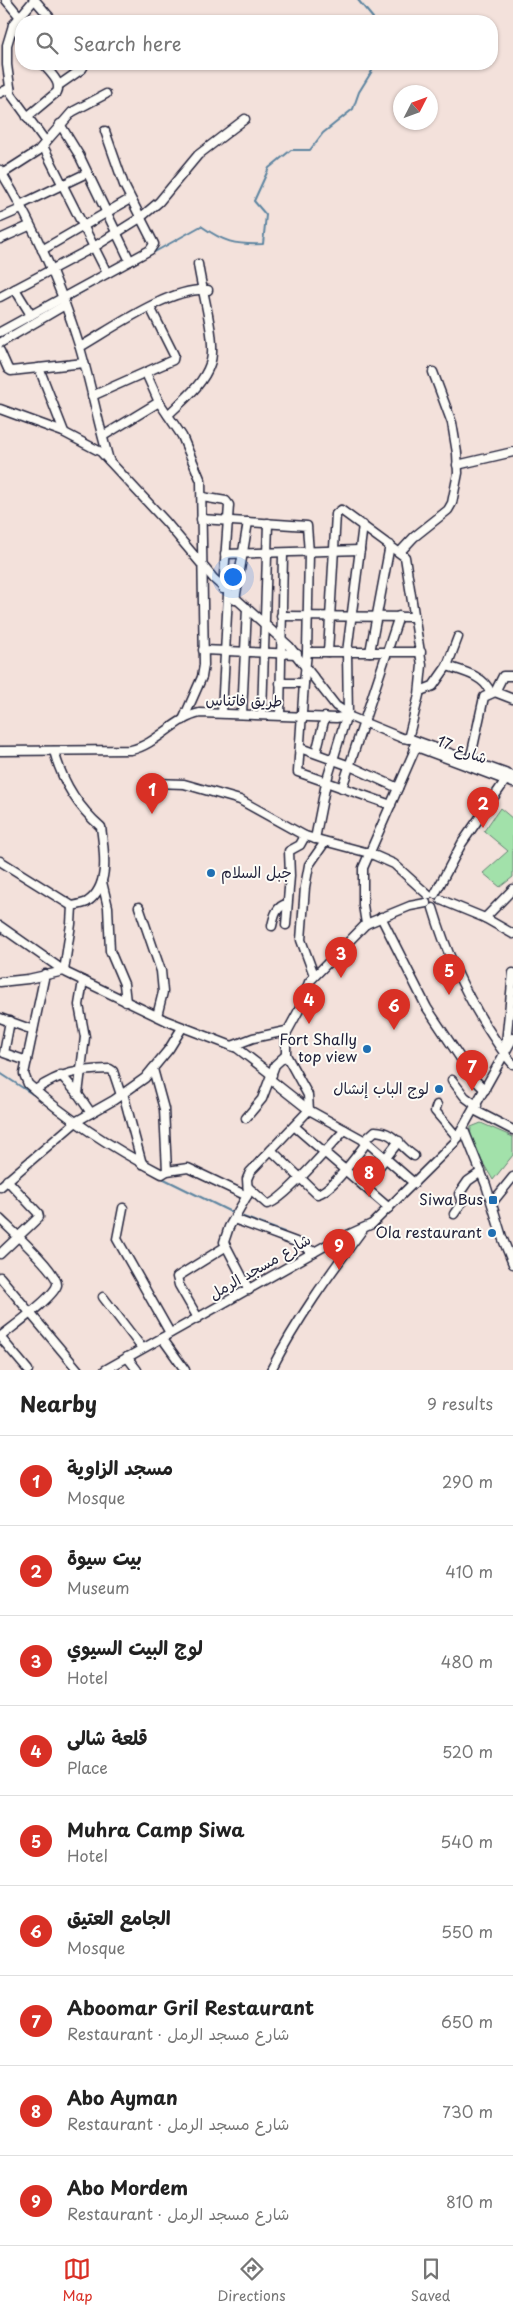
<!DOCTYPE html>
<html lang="en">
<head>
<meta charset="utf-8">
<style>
	body { margin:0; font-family:"Playpen Sans","Playpen Sans Arabic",sans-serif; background:#f6f6f6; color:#222 }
	.compass { position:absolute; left:393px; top:85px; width:45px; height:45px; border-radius:50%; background:#fff; box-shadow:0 1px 4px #0004; rotate:48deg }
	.you { position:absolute; left:232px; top:576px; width:18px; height:18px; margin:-12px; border:4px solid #fff; border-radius:50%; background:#1a73e8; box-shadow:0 0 0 8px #1a73e833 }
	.badge { display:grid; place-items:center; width:32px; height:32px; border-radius:50%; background:#d93025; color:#fff; font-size:16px; font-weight:700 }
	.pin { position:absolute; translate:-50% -41px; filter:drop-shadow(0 1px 2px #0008) }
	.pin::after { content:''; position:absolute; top:26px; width:18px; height:15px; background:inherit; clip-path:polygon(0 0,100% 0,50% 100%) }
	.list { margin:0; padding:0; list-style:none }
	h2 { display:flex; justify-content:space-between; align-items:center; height:65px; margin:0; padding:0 20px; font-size:21px }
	h2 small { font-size:16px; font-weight:400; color:#767676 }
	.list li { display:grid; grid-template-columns:32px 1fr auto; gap:15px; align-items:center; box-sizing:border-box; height:90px; padding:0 20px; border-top:1px solid #e0e0e0 }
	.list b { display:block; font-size:19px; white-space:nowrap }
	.list p { margin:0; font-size:16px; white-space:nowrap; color:#767676 }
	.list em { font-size:16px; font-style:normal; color:#767676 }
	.icon { flex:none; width:28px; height:28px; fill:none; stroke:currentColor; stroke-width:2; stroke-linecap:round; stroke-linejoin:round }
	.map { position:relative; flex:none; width:513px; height:1370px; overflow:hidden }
	.search { position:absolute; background:#fff; box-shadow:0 1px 4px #0004; left:15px; right:15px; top:15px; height:55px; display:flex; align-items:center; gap:12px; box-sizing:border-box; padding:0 18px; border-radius:20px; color:#767676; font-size:19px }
	.sheet { height:875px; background:#fff }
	nav { display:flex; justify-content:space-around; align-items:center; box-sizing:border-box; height:70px; border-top:1px solid #e0e0e0; background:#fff; font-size:14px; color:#767676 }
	nav a { display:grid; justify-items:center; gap:2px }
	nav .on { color:#d93025 }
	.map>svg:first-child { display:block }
	.green { fill:#a2e1aa; stroke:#628272 }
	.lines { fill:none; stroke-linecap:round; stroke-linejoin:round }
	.stream { stroke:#5c84a0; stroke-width:2 }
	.minor-casing { stroke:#22223b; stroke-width:11 }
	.minor { stroke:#fdfcf7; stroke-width:8 }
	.poi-dot { fill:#1f6fb2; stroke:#fdfcf7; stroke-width:2 }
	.labels { text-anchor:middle; stroke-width:4; stroke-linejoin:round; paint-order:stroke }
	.street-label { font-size:15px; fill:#22223b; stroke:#fdfcf7 }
	.poi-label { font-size:15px; fill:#22223b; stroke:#fdfcf7; text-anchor:end }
</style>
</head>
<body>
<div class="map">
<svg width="513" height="1370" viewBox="0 0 513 1370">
	<rect width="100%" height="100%" fill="#f3e1db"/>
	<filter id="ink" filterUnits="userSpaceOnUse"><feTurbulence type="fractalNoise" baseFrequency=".02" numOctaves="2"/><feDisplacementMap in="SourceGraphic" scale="10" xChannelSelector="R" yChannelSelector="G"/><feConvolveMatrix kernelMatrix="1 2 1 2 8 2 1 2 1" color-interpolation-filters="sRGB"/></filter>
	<g filter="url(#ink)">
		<g class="green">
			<polygon points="500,808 513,819 513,877 500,887 483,873 508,851 484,831"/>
			<polygon points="481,1123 513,1137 513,1155 493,1180 470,1141 471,1127"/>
		</g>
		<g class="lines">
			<g class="stream">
				<polyline points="358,0 373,18 372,21"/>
				<path d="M151 254 201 226C224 242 234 245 263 244L266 215 254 201 269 168 291 150H310L323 133 353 109 359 92 372 71 371 64"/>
				<polyline points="68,300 143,258"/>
				<polyline points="0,338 24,325"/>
				<polyline points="0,1073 40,1099"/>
				<polyline points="150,1172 233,1213"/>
				<polyline points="238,1215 284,1232"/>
			</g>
			<defs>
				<g id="minor">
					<polyline points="6,0 20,17"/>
					<polyline points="34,0 13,25 7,45 7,65 11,94 46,142"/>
					<polyline points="35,0 53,21"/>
					<polyline points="13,25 21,36"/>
					<polyline points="59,85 82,69 85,64"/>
					<polyline points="0,93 10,88"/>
					<path d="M27 117 57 92C62 82 49 72 43 64"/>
					<polyline points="60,124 79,155 130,261"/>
					<polyline points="43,146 107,273"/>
					<path d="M0 170C34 226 61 286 80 348 91 385 98 423 109 460"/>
					<polyline points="2,174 38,151 72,112 106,94"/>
					<polyline points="20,205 87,173"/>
					<polyline points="0,218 21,209"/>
					<polyline points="0,239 29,226"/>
					<polyline points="42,250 130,199"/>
					<polyline points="15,289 31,315"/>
					<polyline points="0,297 94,247 140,218 159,202 198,155 245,119"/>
					<polyline points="0,332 150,250 154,244 124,185 105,131"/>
					<polyline points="0,343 65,305"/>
					<path d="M80 347C113 328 170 287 208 290"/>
					<polyline points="0,351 8,369 11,371 84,363"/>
					<polyline points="39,368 64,432"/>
					<polyline points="146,373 159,402 182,436 201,481 204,665 202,677 183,720"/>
					<polyline points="92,396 173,360 174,355 150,307"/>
					<polyline points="0,409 63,432 101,452 166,522 214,579 289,646 336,706 347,713"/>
					<path d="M168 415C183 400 203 385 210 364 218 344 201 288 198 264"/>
					<polyline points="103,436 159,402"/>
					<polyline points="457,465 513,452"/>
					<polyline points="202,497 226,501 229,505 223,589"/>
					<polyline points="201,519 307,526 309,553 307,652 304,683 280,683"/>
					<polyline points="400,552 414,537 448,510 452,503 458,473 457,453 452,423 433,372"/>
					<polyline points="225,554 360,550"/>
					<polyline points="235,600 248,522"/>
					<polyline points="281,616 414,617"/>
					<polyline points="203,650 297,654"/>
					<polyline points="307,652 421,652"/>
					<polyline points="328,652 336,514 341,510 405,557 422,665 419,695 408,739"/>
					<polyline points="370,652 390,545"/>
					<polyline points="447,666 458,637"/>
					<polyline points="304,683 298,772 391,805"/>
					<path d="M420 691 433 686 447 666C462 671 485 676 490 692"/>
					<polyline points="495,692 503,676 513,676"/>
					<polyline points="222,713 228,594"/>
					<polyline points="242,714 247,608"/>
					<polyline points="262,714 268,523"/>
					<polyline points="280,715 283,554"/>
					<polyline points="348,716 347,652 363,525"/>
					<polyline points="414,746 513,783"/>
					<polyline points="300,748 350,766 398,788"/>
					<path d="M0 751 131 750C157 744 175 718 200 713L336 718 348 716 402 738 411 739 513 776"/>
					<polyline points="316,753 325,717"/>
					<polyline points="470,761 484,697 495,692 513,699"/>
					<polyline points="154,783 184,784 240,800 305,836 369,853 394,864 428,895"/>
					<polyline points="342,788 399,616"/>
					<polyline points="315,839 326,783 346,717"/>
					<polyline points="0,861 72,906"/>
					<polyline points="102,882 108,907 110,951 124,984 126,1002"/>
					<polyline points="435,894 462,843 505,781"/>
					<polyline points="441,900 485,918 513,934"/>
					<polyline points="139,907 161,971 163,992 157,1016"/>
					<path d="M433 908C446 952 463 990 488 1029 496 1041 503 1053 513 1064"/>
					<polyline points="381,917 427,1008 475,1080 485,1090"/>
					<polyline points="485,918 513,889"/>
					<polyline points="366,924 363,905 363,868 416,747"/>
					<polyline points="286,925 290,876 289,851 300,845 305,836"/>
					<polyline points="0,926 67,973 167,1021 237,1048 272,1075"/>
					<path d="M272 926C274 917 276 906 287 904"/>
					<path d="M45 974 24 1074 28 1084C67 1119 116 1150 162 1174L167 1171 188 1168 247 1196"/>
					<polyline points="314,975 301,940 305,887 309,865 325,842"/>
					<path d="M0 982 28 979 64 971 71 924 72 906C77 905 83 904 87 902 111 886 104 851 101 827 78 807 62 781 54 751"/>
					<polyline points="0,1018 33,1030"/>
					<polyline points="10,1021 4,1053 27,1061"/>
					<polyline points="232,1046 253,1038 286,1031"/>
					<polyline points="505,1053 513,973"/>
					<polyline points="153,1069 164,1109 167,1171"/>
					<polyline points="61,1075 78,1094 91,1113"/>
					<polyline points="271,1080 309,1110 367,1142 414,1183"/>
					<polyline points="452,1080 465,1097 477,1106"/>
					<path d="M35 1090C62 1072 78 1070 110 1069L113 1071 121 1095"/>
					<polyline points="123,1093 142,1164"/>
					<polyline points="78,1094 85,1037 79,1005 83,981"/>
					<polyline points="437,1105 435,1111 458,1138"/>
					<polyline points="474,1110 513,1130"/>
					<polyline points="246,1118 262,1099 275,1065 286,1055"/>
					<polyline points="294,1126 389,1208"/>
					<polyline points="464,1130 486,1185 502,1237 513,1264"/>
					<path d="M364 1141 375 1131C395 1132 399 1146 414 1156"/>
					<path d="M271 1150 317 1194C332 1191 357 1155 367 1142"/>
					<polyline points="364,1186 399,1141"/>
					<polyline points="0,1187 77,1121 114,1100 145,1078 169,1049 182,1028"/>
					<path d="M248 1187 267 1204C280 1205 333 1142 345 1130"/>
					<polyline points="492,1203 513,1177"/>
					<polyline points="123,1208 117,1239 170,1333"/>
					<polyline points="454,1214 462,1202 459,1194 468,1181 481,1172"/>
					<path d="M0 1219C10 1229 59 1273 57 1285 54 1297 11 1328 0 1337"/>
					<polyline points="234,1219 296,1242 314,1252"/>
					<polyline points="0,1254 39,1217 38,1213 7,1180"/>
					<polyline points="0,1277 78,1370"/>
					<polyline points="249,1290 224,1242 229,1227 248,1194 247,1179 250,1172 309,1110 308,1095 286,1055 286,1034 299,1010 309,982 366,924 410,906 426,903"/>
					<polyline points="103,1297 142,1348"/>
					<polyline points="198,1318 179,1285 177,1277 225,1247"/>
					<polyline points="0,1337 28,1370"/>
					<polyline points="162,1338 185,1370"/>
					<polyline points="127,1357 137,1370"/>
					<polyline points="105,1370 332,1242 372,1224 455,1142 513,1038"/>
					<path d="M271 1370C297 1319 329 1275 363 1229"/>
				</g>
			</defs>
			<use href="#minor" class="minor-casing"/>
			<use href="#minor" class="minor"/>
		</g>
	</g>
	<g class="poi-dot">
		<circle cx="211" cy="873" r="5"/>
		<circle cx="367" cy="1049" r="5"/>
		<circle cx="439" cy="1089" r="5"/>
		<rect x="488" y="1195" width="10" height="10" rx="2.5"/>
		<circle cx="492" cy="1233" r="5"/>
	</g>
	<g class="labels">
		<g class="street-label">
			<text transform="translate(244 701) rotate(1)" y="5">طريق فاتناس</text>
			<text transform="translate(462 750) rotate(21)" y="5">شارع 17</text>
			<text transform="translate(260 1267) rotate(-30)" y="5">شارع مسجد الرمل</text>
		</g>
		<g class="poi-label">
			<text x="221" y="878" text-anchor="start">جبل السلام</text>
			<text x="357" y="1045">Fort Shally<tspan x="357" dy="17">top view</tspan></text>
			<text x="429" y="1094">لوج الباب إنشال</text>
			<text x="483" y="1205">Siwa Bus</text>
			<text x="482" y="1238">Ola restaurant</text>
		</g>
	</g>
</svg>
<svg class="compass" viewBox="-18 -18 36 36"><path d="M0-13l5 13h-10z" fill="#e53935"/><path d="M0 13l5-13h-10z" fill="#767676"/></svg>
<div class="you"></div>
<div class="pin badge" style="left:152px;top:814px">1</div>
<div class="pin badge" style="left:483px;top:828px">2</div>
<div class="pin badge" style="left:341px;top:978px">3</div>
<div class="pin badge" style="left:309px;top:1024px">4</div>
<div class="pin badge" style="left:449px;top:995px">5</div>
<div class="pin badge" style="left:394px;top:1030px">6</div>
<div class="pin badge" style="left:472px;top:1091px">7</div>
<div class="pin badge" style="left:369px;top:1197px">8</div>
<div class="pin badge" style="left:339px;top:1270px">9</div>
<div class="search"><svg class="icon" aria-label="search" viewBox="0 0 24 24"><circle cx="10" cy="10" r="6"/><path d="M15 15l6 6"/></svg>Search here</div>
</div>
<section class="sheet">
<h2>Nearby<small>9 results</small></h2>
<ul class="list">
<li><span class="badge">1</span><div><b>مسجد الزاوية</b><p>Mosque</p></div><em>290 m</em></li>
<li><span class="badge">2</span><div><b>بيت سيوة</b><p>Museum</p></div><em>410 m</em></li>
<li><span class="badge">3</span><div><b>لوج البيت السيوي</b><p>Hotel</p></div><em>480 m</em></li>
<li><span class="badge">4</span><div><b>قلعة شالى</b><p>Place</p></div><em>520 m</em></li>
<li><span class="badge">5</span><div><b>Muhra Camp Siwa</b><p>Hotel</p></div><em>540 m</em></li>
<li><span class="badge">6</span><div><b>الجامع العتيق</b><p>Mosque</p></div><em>550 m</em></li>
<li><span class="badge">7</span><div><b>Aboomar Gril Restaurant</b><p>Restaurant · شارع مسجد الرمل</p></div><em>650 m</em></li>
<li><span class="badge">8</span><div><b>Abo Ayman</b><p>Restaurant · شارع مسجد الرمل</p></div><em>730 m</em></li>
<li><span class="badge">9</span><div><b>Abo Mordem</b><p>Restaurant · شارع مسجد الرمل</p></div><em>810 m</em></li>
</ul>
</section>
<nav>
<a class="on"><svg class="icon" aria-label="map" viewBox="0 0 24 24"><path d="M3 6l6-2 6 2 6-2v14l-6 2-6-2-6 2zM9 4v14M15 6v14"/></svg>Map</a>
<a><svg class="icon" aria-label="directions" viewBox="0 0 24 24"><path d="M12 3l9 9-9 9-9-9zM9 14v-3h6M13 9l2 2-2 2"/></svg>Directions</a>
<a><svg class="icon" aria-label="saved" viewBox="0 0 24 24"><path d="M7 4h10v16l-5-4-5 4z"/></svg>Saved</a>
</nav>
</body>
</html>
